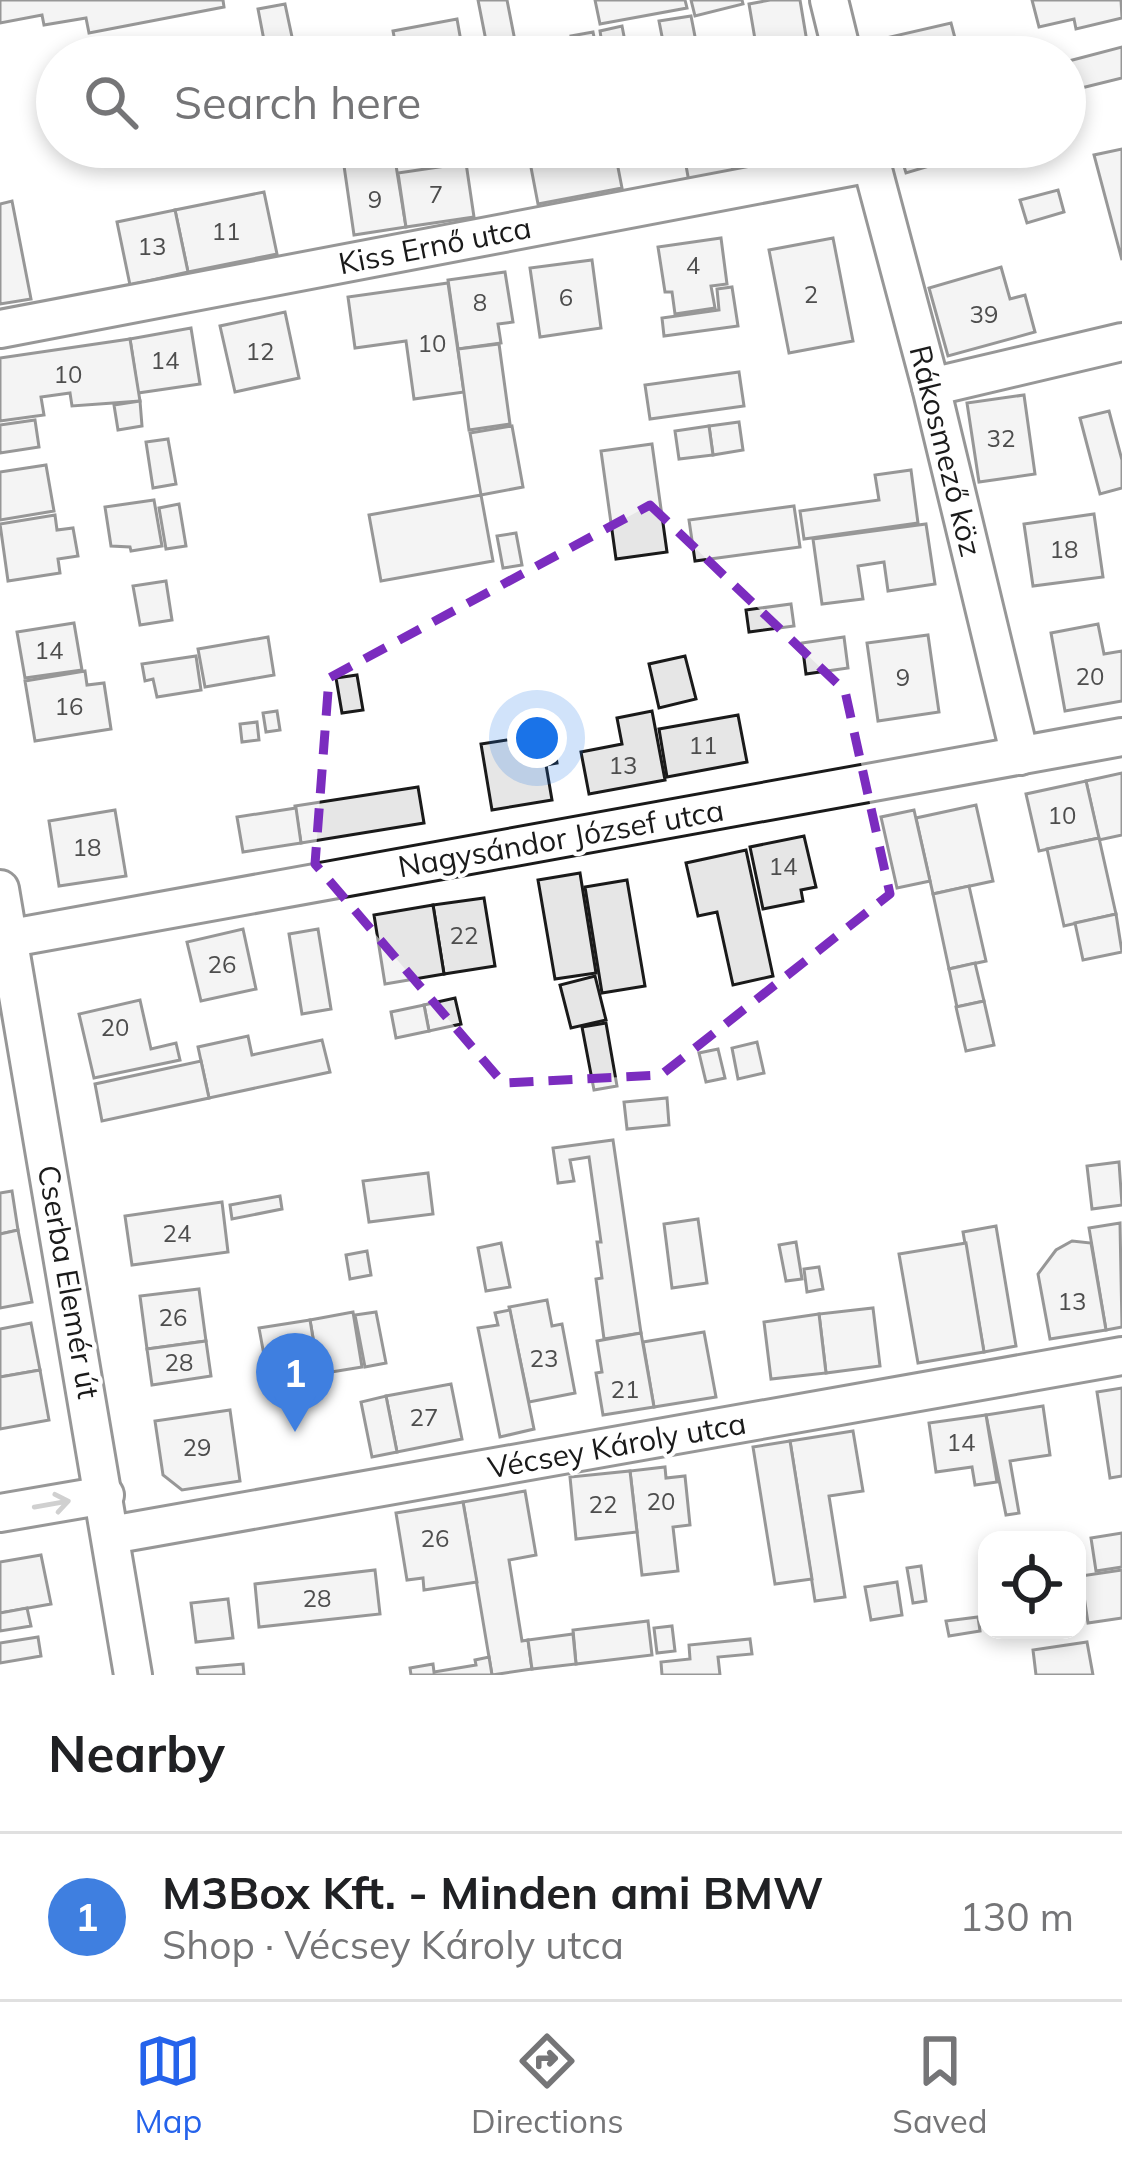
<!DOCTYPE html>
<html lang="en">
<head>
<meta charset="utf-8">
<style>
	body { margin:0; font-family:Mulish,sans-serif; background:#f6f6f6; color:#202124 }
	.controls { position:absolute; right:36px; bottom:36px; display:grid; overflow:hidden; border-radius:24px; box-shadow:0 6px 18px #0003 }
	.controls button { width:108px; height:108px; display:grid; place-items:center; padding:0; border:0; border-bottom:3px solid #e0e0e0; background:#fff; color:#202124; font:60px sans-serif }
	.you { position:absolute; left:537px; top:738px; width:42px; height:42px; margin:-30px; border:9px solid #fff; border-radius:50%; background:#1a73e8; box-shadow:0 0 0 18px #1a73e833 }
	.badge { display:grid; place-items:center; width:78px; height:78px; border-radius:50%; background:#2563eb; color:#fff; font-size:39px; font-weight:700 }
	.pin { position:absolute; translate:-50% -99px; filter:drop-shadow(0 3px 6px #0008) }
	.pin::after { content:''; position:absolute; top:63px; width:42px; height:36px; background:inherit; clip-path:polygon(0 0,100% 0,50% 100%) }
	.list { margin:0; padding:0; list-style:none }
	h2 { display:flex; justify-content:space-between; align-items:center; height:156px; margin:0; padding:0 48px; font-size:51px }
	h2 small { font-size:39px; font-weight:400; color:#757577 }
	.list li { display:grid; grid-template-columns:78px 1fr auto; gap:36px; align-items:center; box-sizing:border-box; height:168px; padding:0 48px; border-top:3px solid #e0e0e0 }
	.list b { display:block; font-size:45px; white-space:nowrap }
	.list p { margin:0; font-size:39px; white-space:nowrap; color:#757577 }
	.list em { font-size:39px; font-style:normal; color:#757577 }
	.icon { flex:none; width:66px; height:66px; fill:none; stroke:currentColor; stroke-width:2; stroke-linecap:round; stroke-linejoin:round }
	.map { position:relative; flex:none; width:1122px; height:1675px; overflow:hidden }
	.search { position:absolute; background:#fff; box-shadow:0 6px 18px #0003; left:36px; right:36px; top:36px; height:132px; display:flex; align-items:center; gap:30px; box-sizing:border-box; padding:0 42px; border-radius:66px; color:#757577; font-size:45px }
	.sheet { height:324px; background:#fff }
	nav { display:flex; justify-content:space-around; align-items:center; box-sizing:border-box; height:168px; border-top:3px solid #e0e0e0; background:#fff; font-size:33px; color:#757577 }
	nav a { display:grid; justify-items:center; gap:6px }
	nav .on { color:#2563eb }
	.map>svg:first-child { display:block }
	.building { fill:#e6e6e6; stroke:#1a1a1a; stroke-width:3 }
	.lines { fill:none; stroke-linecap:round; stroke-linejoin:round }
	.minor-casing { stroke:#1a1a1a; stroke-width:42 }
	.minor { stroke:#fff; stroke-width:36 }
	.oneway { stroke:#989898 }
	.marked { fill:none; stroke:#7b2cbf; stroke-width:9; stroke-dasharray:24 15; stroke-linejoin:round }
	.labels { text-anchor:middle; stroke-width:9; stroke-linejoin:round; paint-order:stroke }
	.number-label { font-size:24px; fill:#4d4d4d }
	.street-label { font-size:30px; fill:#1a1a1a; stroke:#fff }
</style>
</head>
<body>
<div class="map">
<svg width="1122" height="1675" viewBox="0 0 1122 1675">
	<rect width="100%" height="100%" fill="#fff"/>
	<g class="building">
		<polygon points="0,0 223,0 224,7 89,33 86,18 44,25 42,15 0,23"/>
		<polygon points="478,0 507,0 516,46 488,51"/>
		<polygon points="595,0 685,0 687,8 600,24"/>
		<polygon points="691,0 742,0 743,4 695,16"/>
		<polygon points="770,0 800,0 807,42 757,51 749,4"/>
		<polygon points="1032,0 1121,0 1122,18 1076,29 1074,19 1039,27"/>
		<polygon points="285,4 295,51 267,56 258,9"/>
		<polygon points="691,16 699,57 666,57 659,21"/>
		<polygon points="457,19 462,47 398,57 393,31"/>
		<polygon points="951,23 960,57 881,57 877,40"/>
		<polygon points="622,26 628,57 604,57 600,31"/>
		<polygon points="593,32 598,57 575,57 571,36"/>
		<polygon points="1038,44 1042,57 1014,57 1013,51"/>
		<polygon points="724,46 726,57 703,57 702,51"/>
		<polygon points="1122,47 1122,78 1065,92 1065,62"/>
		<polygon points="378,147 393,147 406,227 354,235 342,152"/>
		<polygon points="614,147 622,188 538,204 529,157 580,147"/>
		<polygon points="696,147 729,147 734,174 689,182 683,149"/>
		<polygon points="729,147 783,147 786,164 734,174"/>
		<polygon points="898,147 993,147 906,173"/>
		<polygon points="1122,149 1122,260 1094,155"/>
		<polygon points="466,163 474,217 406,227 398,173"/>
		<polygon points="1058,190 1064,212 1027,223 1020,200"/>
		<polygon points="264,192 277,254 188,272 175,210"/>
		<polygon points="12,201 31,299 0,304 0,204"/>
		<polygon points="175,210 188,272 130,285 117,222"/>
		<polygon points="721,238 727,284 711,286 715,308 675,314 672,292 665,292 658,247"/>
		<polygon points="833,238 853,341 789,353 769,250"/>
		<polygon points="592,260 601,328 540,337 530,268"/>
		<polygon points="1001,267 1010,299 1025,295 1035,332 948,356 929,288"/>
		<polygon points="505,272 513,322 498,324 501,343 458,349 448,280"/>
		<polygon points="448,283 464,392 414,399 406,341 355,348 348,297"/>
		<polygon points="732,287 738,326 664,336 662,318 719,310 717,289"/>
		<polygon points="285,312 299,378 235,392 220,326"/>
		<polygon points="191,328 200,384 138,393 130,339"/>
		<polygon points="130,339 140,401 72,406 70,393 41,397 44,415 0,421 0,358"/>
		<polygon points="499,344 510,424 469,430 458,349"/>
		<polygon points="739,372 744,406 650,419 645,385"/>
		<polygon points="1024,395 1035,474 979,482 967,403"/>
		<polygon points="140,401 142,426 118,430 114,405"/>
		<polygon points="1109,411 1122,460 1122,488 1100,494 1080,418"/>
		<polygon points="35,420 39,447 0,453 0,425"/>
		<polygon points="739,422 743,450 713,455 709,426"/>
		<polygon points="512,426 523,487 481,495 470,433"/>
		<polygon points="709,426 713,455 679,459 675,431"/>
		<polygon points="168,439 176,484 153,488 146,442"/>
		<polygon points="652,444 667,552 616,559 601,451"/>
		<polygon points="46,465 54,511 0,520 0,472"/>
		<polygon points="911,470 918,523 804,539 800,511 879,500 875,475"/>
		<polygon points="481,495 493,561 381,581 369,515"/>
		<polygon points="154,500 162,546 131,551 130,547 111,546 105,507"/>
		<polygon points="179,504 186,546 166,549 159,508"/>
		<polygon points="794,506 800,547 695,561 689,520"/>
		<polygon points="1094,514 1103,577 1033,586 1024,524"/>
		<polygon points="55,515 57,530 73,528 78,556 58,559 60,573 8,581 0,524"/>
		<polygon points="926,524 935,584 888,591 884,562 858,566 863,599 822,604 813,539"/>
		<polygon points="516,533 522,565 503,568 497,536"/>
		<polygon points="166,581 172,620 140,625 133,586"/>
		<polygon points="791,604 794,626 749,632 746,610"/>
		<polygon points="74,623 82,670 25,678 17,632"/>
		<polygon points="1098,624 1104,654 1122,651 1122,701 1065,711 1051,633"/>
		<polygon points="928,635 939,712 878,721 867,643"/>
		<polygon points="268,637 274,675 205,687 198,649"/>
		<polygon points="844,637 848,668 806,674 802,643"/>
		<polygon points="196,656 201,690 157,697 153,679 145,681 142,664"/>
		<polygon points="685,656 696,699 659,708 649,664"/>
		<polygon points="85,671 87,685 104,683 111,729 35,741 25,681"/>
		<polygon points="357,675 363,710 342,713 336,678"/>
		<polygon points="277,711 280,730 266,732 263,713"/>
		<polygon points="652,711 665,780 589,794 581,752 622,744 617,718"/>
		<polygon points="738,715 747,762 667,777 659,729"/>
		<polygon points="257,722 259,740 242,742 240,724"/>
		<polygon points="552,733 557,763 546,765 552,800 492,810 481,744"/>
		<polygon points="1122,773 1122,835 1099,840 1086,781"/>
		<polygon points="1086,781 1099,838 1039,851 1026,794"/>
		<polygon points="418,787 424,823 301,843 295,806"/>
		<polygon points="976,805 993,881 933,894 916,818"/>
		<polygon points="296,808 301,843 243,852 237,817"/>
		<polygon points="115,810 126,876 59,886 49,821"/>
		<polygon points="914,810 930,881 897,888 881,817"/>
		<polygon points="804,836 816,887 801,890 803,901 763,909 750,847"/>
		<polygon points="1099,838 1116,914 1064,926 1047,849"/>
		<polygon points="746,850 773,976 733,985 717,912 698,916 686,863"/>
		<polygon points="580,873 596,973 555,979 538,880"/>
		<polygon points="627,880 645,986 602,993 585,887"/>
		<polygon points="969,886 986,961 949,969 933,894"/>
		<polygon points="484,898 495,966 444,974 433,905"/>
		<polygon points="433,905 444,974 385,984 374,915"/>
		<polygon points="1116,914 1122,952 1083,960 1075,923"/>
		<polygon points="243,929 256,989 201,1001 187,942"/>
		<polygon points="318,929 331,1009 302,1014 289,934"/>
		<polygon points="975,963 984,1001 957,1007 949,969"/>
		<polygon points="595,976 606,1020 571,1028 560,985"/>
		<polygon points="455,998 461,1024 429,1031 424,1005"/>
		<polygon points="140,1000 151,1049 176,1043 180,1060 94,1078 79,1014"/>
		<polygon points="984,1001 994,1045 966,1051 956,1007"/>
		<polygon points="424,1005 429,1031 396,1038 391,1012"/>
		<polygon points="606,1023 617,1086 594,1090 582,1027"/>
		<polygon points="248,1036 252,1055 322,1040 330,1072 209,1098 198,1047"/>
		<polygon points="757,1042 764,1073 738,1079 732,1048"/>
		<polygon points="718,1049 725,1078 706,1082 699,1053"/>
		<polygon points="201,1061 209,1098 102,1121 95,1084"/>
		<polygon points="667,1098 669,1125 627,1129 624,1102"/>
		<polygon points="613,1140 641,1333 604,1339 596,1279 602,1278 597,1242 601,1242 589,1157 570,1160 574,1181 558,1183 553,1148"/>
		<polygon points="1119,1162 1122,1205 1092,1209 1087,1166"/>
		<polygon points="428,1173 433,1214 369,1222 363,1181"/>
		<polygon points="12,1191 18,1230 0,1234 0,1193"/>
		<polygon points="280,1196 282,1209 232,1219 230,1205"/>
		<polygon points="222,1202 228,1252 132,1265 125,1216"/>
		<polygon points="698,1219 707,1283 672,1288 664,1224"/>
		<polygon points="1120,1223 1122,1327 1106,1330 1089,1228"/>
		<polygon points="996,1226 1016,1346 984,1352 963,1232"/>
		<polygon points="18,1230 32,1302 0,1308 0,1234"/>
		<polygon points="1072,1241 1091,1243 1106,1330 1050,1339 1038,1274 1056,1250"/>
		<polygon points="796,1242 802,1279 786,1281 779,1245"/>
		<polygon points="501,1243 510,1287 486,1291 478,1248"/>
		<polygon points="966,1243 984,1352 918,1363 899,1254"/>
		<polygon points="367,1251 371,1275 350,1279 346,1255"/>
		<polygon points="819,1267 823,1289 807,1292 804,1269"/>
		<polygon points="199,1289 206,1341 147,1349 140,1296"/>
		<polygon points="547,1300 552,1326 562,1324 575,1393 529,1402 509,1307"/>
		<polygon points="873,1308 880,1366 826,1373 819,1314"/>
		<polygon points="510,1310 534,1429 500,1437 478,1328 498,1325 495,1313"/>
		<polygon points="353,1312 362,1367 319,1374 310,1320"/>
		<polygon points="376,1312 386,1363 365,1367 355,1315"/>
		<polygon points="819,1314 826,1373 771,1379 764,1322"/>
		<polygon points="310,1320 319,1374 269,1382 259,1328"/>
		<polygon points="31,1323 40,1370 0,1377 0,1329"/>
		<polygon points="704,1332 716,1397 654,1407 643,1342"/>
		<polygon points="641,1333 654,1407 603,1415 596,1373 602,1372 597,1341"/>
		<polygon points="206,1341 211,1376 152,1385 147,1349"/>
		<polygon points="40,1370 49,1420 0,1429 0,1377"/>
		<polygon points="451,1384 462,1439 397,1452 386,1396"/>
		<polygon points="1122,1388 1122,1476 1110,1478 1097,1392"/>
		<polygon points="386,1396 397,1452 372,1457 361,1402"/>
		<polygon points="1043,1406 1050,1455 1010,1461 1019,1513 1006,1515 986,1415"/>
		<polygon points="230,1410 240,1481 182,1490 163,1475 155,1421"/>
		<polygon points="986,1415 997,1482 975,1485 972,1467 936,1472 929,1423"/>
		<polygon points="853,1431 863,1491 829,1496 845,1597 815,1601 790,1441"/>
		<polygon points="790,1441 812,1579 775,1584 753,1447"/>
		<polygon points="665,1467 666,1478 685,1476 690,1525 673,1527 678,1571 642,1575 630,1471"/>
		<polygon points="630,1471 637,1532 576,1539 570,1477"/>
		<polygon points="525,1491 536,1555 509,1560 522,1641 528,1640 532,1669 492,1675 463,1502"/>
		<polygon points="463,1502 477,1582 424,1590 423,1578 407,1580 396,1513"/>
		<polygon points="1122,1533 1122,1567 1096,1571 1091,1538"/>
		<polygon points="41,1555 51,1604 0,1613 0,1562"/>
		<polygon points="921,1566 926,1601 913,1603 907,1568"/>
		<polygon points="375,1570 380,1614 259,1627 255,1584"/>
		<polygon points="1122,1570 1122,1618 1088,1623 1081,1576"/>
		<polygon points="897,1582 902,1615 871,1620 865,1587"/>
		<polygon points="228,1599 233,1638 196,1642 191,1603"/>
		<polygon points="27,1608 31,1626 0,1631 0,1613"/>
		<polygon points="978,1617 980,1631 949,1636 946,1621"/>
		<polygon points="648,1621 652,1655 576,1664 573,1630"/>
		<polygon points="672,1626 675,1651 657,1653 654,1628"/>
		<polygon points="573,1634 576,1664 532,1669 528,1640"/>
		<polygon points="38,1637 41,1656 0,1663 0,1643"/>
		<polygon points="750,1639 752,1654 718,1657 720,1675 662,1675 661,1662 690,1659 689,1645"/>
		<polygon points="1087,1642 1093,1675 1036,1675 1033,1650"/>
		<polygon points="489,1657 492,1675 411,1675 410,1668 433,1664 434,1672 476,1665 475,1660"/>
		<polygon points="243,1664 244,1675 198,1675 197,1668"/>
	</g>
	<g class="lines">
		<defs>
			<g id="minor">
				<polyline points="829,0 843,57"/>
				<polyline points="867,147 931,387 1020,756"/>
				<polyline points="0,329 871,163"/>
				<polyline points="931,387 1122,342"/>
				<polyline points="0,889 133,1675"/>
				<polyline points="0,940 1122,737"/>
				<polyline points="0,1513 105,1495"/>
				<polyline points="111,1535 1122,1356"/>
			</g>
		</defs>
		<use href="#minor" class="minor-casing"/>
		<use href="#minor" class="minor"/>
	</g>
	<defs><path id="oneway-shaft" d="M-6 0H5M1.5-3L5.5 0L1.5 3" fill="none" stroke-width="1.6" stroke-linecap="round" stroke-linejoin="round" transform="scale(3)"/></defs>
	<use class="oneway" href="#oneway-shaft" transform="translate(52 1504) rotate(-10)"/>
	<path d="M0 0H1122V1675H0ZM650 505 845 691 890 894 661 1075 503 1083 315 864 329 678Z" fill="#fff" fill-opacity=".55" fill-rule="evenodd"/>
	<path class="marked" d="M650 505 845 691 890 894 661 1075 503 1083 315 864 329 678Z"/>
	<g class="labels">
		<g class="number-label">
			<text x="436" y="203">7</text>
			<text x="375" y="208">9</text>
			<text x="226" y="240">11</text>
			<text x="152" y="255">13</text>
			<text x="693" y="274">4</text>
			<text x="811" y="303">2</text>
			<text x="566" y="306">6</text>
			<text x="480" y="311">8</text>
			<text x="984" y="323">39</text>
			<text x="432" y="352">10</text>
			<text x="260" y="360">12</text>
			<text x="165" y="369">14</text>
			<text x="68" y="383">10</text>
			<text x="1001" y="447">32</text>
			<text x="1064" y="558">18</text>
			<text x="49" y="659">14</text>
			<text x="1090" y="685">20</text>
			<text x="903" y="686">9</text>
			<text x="69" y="715">16</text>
			<text x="703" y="754">11</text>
			<text x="623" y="774">13</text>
			<text x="1062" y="824">10</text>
			<text x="87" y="856">18</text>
			<text x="783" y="875">14</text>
			<text x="464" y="944">22</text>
			<text x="222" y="973">26</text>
			<text x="115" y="1036">20</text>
			<text x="177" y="1242">24</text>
			<text x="1072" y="1310">13</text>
			<text x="173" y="1326">26</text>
			<text x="544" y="1367">23</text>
			<text x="179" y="1371">28</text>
			<text x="625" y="1398">21</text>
			<text x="424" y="1426">27</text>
			<text x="961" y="1451">14</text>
			<text x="197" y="1456">29</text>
			<text x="661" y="1510">20</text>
			<text x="603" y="1513">22</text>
			<text x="435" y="1547">26</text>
			<text x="317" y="1607">28</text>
		</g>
		<g class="street-label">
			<text transform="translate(435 246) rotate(-11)" y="10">Kiss Ernő utca</text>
			<text transform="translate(945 451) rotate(76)" y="10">Rákosmező köz</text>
			<text transform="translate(561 839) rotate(-10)" y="10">Nagysándor József utca</text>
			<text transform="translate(68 1282) rotate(80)" y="10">Cserba Elemér út</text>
			<text transform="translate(617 1446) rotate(-10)" y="10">Vécsey Károly utca</text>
		</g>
	</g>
</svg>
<div class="controls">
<button><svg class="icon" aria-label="locate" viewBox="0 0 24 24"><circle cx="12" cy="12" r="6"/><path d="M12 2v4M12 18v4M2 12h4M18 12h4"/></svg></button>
</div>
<div class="you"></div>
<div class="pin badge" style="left:295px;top:1432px;background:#3f7fe0">1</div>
<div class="search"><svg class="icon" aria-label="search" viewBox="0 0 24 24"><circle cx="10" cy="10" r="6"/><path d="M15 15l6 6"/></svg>Search here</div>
</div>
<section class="sheet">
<h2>Nearby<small></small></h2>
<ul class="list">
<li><span class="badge" style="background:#3f7fe0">1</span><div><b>M3Box Kft. - Minden ami BMW</b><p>Shop · Vécsey Károly utca</p></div><em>130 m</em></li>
</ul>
</section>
<nav>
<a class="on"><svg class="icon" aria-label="map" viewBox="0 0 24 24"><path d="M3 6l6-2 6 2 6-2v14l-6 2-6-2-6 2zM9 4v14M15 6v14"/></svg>Map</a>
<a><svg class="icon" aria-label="directions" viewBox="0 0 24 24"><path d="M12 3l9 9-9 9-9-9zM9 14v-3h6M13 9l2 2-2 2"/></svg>Directions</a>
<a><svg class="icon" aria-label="saved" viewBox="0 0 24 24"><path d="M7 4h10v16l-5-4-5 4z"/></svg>Saved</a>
</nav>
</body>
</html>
